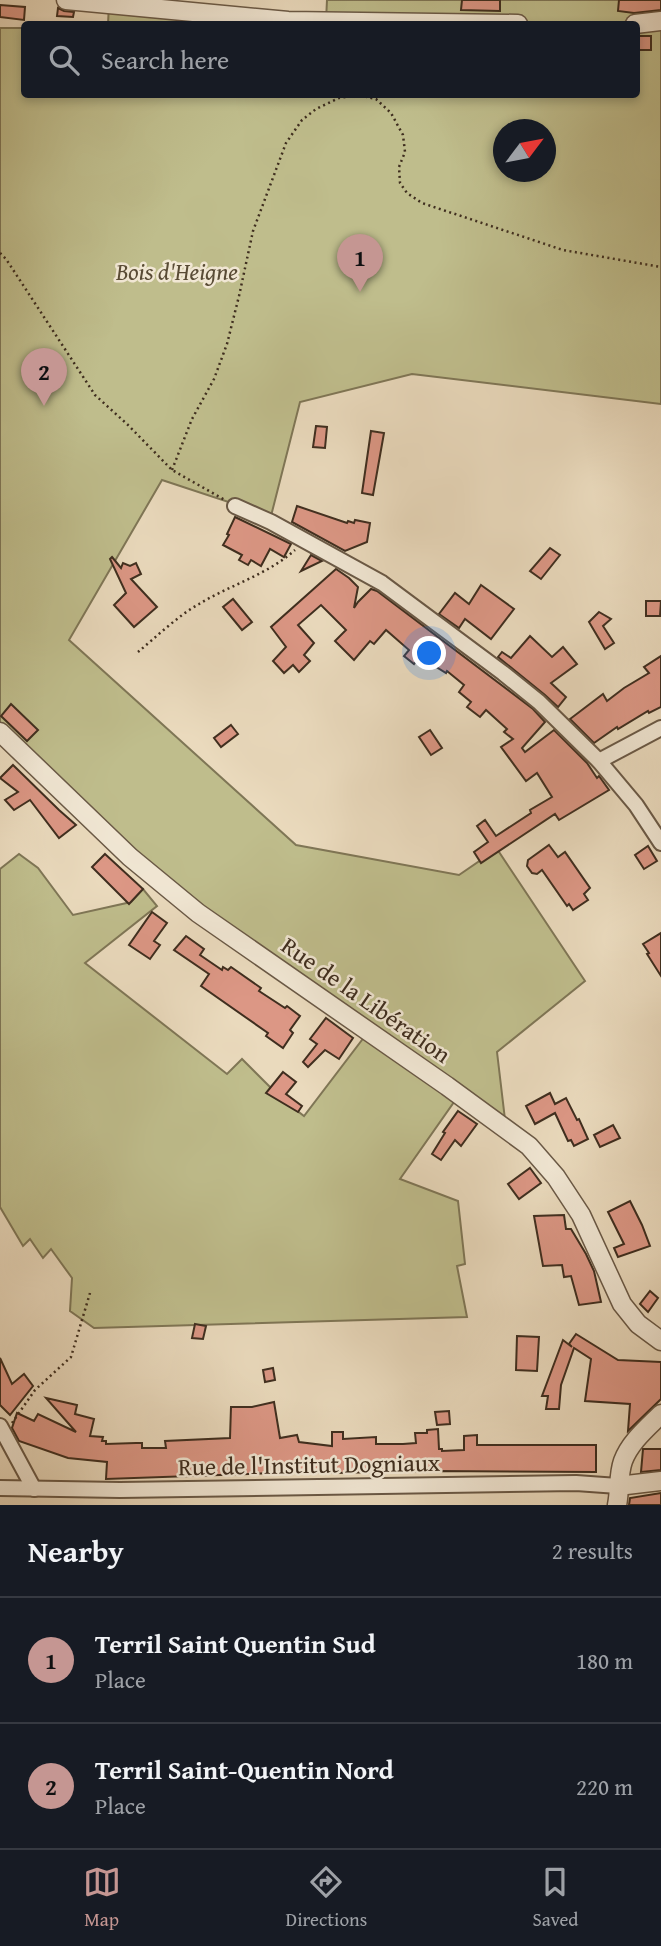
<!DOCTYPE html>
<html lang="en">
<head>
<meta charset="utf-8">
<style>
	body { margin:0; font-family:"Gentium Book Plus",serif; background:#20242c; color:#f1f3f6 }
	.compass { position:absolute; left:493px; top:119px; width:63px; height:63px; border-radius:50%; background:#171b24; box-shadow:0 4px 10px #0003; rotate:58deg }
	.you { position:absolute; left:430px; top:654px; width:24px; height:24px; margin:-18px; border:5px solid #fff; border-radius:50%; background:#1a73e8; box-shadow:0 0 0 10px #1a73e833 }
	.badge { display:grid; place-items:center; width:46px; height:46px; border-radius:50%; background:#c59692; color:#111; font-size:23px; font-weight:700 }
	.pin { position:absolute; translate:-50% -58px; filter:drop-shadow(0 2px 4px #0008) }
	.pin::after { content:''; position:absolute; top:37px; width:24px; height:21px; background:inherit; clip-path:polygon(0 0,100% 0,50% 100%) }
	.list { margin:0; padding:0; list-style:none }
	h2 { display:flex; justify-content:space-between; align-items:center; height:91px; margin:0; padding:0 28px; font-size:30px }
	h2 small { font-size:23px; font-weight:400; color:#9ea1a6 }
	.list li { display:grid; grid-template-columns:46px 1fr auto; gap:21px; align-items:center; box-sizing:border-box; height:126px; padding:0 28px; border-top:2px solid #363941 }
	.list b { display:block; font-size:26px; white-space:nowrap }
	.list p { margin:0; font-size:23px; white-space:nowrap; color:#9ea1a6 }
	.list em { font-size:23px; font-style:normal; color:#9ea1a6 }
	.icon { flex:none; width:38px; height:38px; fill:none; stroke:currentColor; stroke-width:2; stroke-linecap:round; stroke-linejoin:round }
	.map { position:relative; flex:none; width:661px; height:1505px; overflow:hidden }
	.search { position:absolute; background:#171b24; box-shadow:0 4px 10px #0003; left:21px; right:21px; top:21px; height:77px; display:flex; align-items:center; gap:18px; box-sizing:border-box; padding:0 24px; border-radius:7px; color:#9ea1a6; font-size:26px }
	.sheet { height:343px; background:#171b24 }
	nav { display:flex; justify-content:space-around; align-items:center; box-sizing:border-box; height:98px; border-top:2px solid #363941; background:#171b24; font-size:19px; color:#9ea1a6 }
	nav a { display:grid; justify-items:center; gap:4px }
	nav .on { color:#c59692 }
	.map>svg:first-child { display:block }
	.green { fill:#bfbd8c; stroke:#7f7656; stroke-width:2; fill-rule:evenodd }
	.building { fill:#dc9785; stroke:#3f2e1f; stroke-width:2 }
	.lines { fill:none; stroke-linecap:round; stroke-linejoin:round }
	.minor-casing { stroke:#6a5946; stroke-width:18 }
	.tertiary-casing { stroke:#6a5946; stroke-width:21 }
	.path { stroke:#3f2e1f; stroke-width:2.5; stroke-dasharray:2 3.5; stroke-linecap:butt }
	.minor { stroke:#f1e7d4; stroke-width:14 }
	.tertiary { stroke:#f1e7d4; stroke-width:18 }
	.labels { text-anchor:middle; stroke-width:5; stroke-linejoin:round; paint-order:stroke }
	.park-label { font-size:24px; font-style:italic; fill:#594b35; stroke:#f1e7d4 }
	.street-label { font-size:24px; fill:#3f2e1f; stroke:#f1e7d4 }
</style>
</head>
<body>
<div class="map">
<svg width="661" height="1505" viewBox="0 0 661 1505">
	<rect width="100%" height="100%" fill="#eadabd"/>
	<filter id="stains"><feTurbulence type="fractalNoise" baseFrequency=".00286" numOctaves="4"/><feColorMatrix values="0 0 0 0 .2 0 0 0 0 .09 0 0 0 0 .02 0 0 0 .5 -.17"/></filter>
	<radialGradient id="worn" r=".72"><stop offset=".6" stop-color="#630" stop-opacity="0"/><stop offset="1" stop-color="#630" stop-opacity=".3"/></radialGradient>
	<path class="green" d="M327 0H661V404L412 374 300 402 271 516 162 480 69 640 296 845 459 875 497 849 585 981 497 1052 506 1128 459 1095 400 1179 458 1201 465 1264 457 1266 467 1317 94 1328 70 1311 72 1278 51 1249 43 1258 30 1239 23 1246 0 1207V869L19 854 38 868 73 915 131 902 143 889 157 906 85 963 227 1074 242 1059 282 1099 304 1116 368 1032 198 913 0 732V28H24V94H636V24H108L109 4 326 21ZM504 130H546V172H504Z"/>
	<g class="building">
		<polygon points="462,0 500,0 500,11 461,10"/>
		<polygon points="619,0 661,0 661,10 634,13 618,11"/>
		<polygon points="0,5 25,7 24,20 0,17"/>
		<polygon points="58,8 64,11 74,12 73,17 57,16"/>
		<rect x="636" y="36" width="15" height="14"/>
		<polygon points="316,426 327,427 325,448 313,447"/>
		<polygon points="371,431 384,433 373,495 362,493"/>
		<polygon points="297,506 347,523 348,521 354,523 355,520 370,523 367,542 345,551 292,522"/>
		<polygon points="235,517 291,544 284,557 270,549 261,566 251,560 248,565 239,560 242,555 223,545 229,535 227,534"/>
		<polygon points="550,548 560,555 541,579 530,571"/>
		<polygon points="311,555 322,561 301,571"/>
		<polygon points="112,557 121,568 123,563 130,566 136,563 141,574 131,579 157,607 134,627 114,605 126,593 110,559"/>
		<polygon points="336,569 349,578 358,587 354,608 358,602 371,589 377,591 533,709 545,722 522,748 525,752 554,730 587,763 597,778 599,776 609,790 559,820 555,814 481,863 474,852 488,842 477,826 485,820 496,836 531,813 530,810 552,797 537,773 526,781 501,747 513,739 504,732 507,729 486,710 480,717 467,707 471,702 459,692 464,685 447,671 446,673 425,660 422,663 417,660 414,664 404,656 409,650 386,630 374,644 370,641 354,660 335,641 346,630 321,605 298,625 314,643 304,655 310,661 299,672 293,665 284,673 273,661 286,647 271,627"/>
		<polygon points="481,585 514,609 491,639 465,619 459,628 439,614 455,593 469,604"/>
		<polygon points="233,599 252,622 242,630 223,607"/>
		<polygon points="646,601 661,601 660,616 646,616"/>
		<polygon points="599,612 611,619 603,626 614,643 605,649 589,622"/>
		<polygon points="530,636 552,657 563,647 577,664 551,683 566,697 558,707 545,695 498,657 502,652 511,658"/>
		<polygon points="661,656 661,707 649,713 648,711 618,729 617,727 594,743 570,719 603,694 607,701 624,688 649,673 644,667"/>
		<polygon points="11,704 38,730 27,741 1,716"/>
		<polygon points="231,725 238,734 221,747 214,738"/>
		<polygon points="430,730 442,748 431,755 419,737"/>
		<polygon points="13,765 59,810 76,825 59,838 30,800 14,810 5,800 18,792 0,778"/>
		<polygon points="549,845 558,857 565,852 590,888 584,894 588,900 573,910 569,904 567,906 542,870 537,874 532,873 527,866 528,860"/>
		<polygon points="648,846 657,861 644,869 635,855"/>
		<polygon points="105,854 143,889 129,904 92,867"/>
		<polygon points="152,912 167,923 154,941 160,945 150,959 129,945"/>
		<polygon points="661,933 661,976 647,954 649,953 643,944"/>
		<polygon points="186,936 204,949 200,955 222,970 223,967 228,970 231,967 261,988 259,991 285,1008 287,1006 300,1016 290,1030 293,1033 283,1048 266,1036 268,1033 201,986 209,974 174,950"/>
		<polygon points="326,1018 353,1038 339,1059 325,1050 308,1067 303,1062 317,1044 310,1039"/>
		<polygon points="283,1072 296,1082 286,1094 302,1106 298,1112 266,1093"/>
		<polygon points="550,1093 555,1104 566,1098 577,1120 579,1119 588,1139 574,1146 571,1140 568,1141 555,1113 535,1124 526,1106"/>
		<polygon points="458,1111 477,1124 461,1146 455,1140 441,1160 432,1154 445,1133 443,1132"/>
		<polygon points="613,1125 620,1138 600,1147 594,1135"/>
		<polygon points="530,1168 541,1183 519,1199 508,1184"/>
		<polygon points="630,1201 642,1225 650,1246 618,1257 614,1248 624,1244 608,1212"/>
		<polygon points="564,1215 566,1229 571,1229 586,1254 594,1271 601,1302 579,1305 571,1276 564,1277 562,1265 543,1266 534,1216"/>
		<polygon points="650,1291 658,1298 648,1312 640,1304"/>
		<polygon points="195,1324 206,1326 203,1339 192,1338"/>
		<polygon points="576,1334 618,1360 661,1362 661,1399 628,1431 630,1404 585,1401 591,1359 574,1348 561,1385 559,1409 546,1409 548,1396 542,1396 563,1340 572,1347 569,1344"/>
		<polygon points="517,1336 539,1337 537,1371 516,1370"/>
		<polygon points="0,1358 12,1384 24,1374 33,1386 10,1415 0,1405"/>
		<polygon points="273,1368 275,1380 265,1382 263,1370"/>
		<polygon points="46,1398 77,1405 75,1414 94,1419 90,1436 103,1437 102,1441 106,1441 106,1444 136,1443 142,1443 142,1448 166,1448 165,1441 230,1438 231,1407 252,1407 274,1402 280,1438 297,1435 299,1442 332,1446 332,1432 343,1432 343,1439 376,1437 376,1444 403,1444 416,1443 415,1433 427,1433 427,1430 438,1429 439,1449 442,1449 442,1451 464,1450 464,1436 477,1435 477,1445 596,1445 596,1472 432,1471 332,1473 275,1471 274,1473 106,1479 107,1462 68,1458 19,1441 12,1428 17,1413 34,1421 38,1414 76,1432"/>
		<polygon points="449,1411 450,1424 437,1425 435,1412"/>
		<polygon points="643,1449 661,1449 661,1470 641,1472"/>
		<polygon points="661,1493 661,1505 629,1505 630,1498"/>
	</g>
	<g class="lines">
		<defs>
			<g id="minor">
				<polyline points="235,506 271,522 382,583 503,673 539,702 599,761 636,805 661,843"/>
				<polyline points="599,761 661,728"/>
				<polyline points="0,1426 34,1489"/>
				<polyline points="0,1488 120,1490 576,1483 618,1486"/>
			</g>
			<g id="tertiary">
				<polyline points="66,0 288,21 518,24"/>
				<polyline points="635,24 661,21"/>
				<polyline points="0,732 130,857 198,913 447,1086 529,1146 556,1177 581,1215 622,1304 638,1324 661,1341"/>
				<polyline points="618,1486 661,1481"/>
				<path d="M617 1505C620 1491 618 1475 623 1461 630 1442 647 1428 661 1414"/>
			</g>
		</defs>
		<use href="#minor" class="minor-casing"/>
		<use href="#tertiary" class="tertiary-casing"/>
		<g class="path">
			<polyline points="0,253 6,259 95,395 128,425 172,470 225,500"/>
			<polyline points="172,470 192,419 214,379 227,344 239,296 253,231 286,143 302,120 316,109 339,98 358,95 376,99 391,113 403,135 405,152 399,167 400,183 407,193 422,203 563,250 661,267"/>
			<path d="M138 652C156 637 179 615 199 604 230 585 267 575 295 550"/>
			<polyline points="12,1423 35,1390 71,1357 90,1293"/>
		</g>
		<use href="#minor" class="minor"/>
		<use href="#tertiary" class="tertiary"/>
	</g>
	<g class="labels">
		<g class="park-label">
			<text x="177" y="280">Bois d'Heigne</text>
		</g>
		<g class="street-label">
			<text transform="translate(366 1000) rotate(35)" y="8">Rue de la Libération</text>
			<text transform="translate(309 1465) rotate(-1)" y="8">Rue de l'Institut Dogniaux</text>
		</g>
	</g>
	<rect width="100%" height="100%" filter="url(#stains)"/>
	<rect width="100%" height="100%" fill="url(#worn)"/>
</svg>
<svg class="compass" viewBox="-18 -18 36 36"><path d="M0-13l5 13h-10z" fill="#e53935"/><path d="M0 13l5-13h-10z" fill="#9ea1a6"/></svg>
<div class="you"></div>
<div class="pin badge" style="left:360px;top:292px">1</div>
<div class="pin badge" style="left:44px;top:406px">2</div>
<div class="search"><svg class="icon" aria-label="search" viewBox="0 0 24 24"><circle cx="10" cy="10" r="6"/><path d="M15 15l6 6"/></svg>Search here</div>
</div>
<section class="sheet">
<h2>Nearby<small>2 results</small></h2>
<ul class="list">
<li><span class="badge">1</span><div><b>Terril Saint Quentin Sud</b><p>Place</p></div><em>180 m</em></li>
<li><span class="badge">2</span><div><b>Terril Saint-Quentin Nord</b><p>Place</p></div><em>220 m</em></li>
</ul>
</section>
<nav>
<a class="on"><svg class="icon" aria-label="map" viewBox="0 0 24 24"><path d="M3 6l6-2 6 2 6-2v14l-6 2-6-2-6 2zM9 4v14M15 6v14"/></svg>Map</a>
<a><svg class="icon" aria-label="directions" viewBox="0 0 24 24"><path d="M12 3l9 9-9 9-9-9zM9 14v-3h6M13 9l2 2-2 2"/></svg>Directions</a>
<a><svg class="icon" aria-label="saved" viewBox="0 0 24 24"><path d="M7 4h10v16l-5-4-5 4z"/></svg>Saved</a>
</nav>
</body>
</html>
